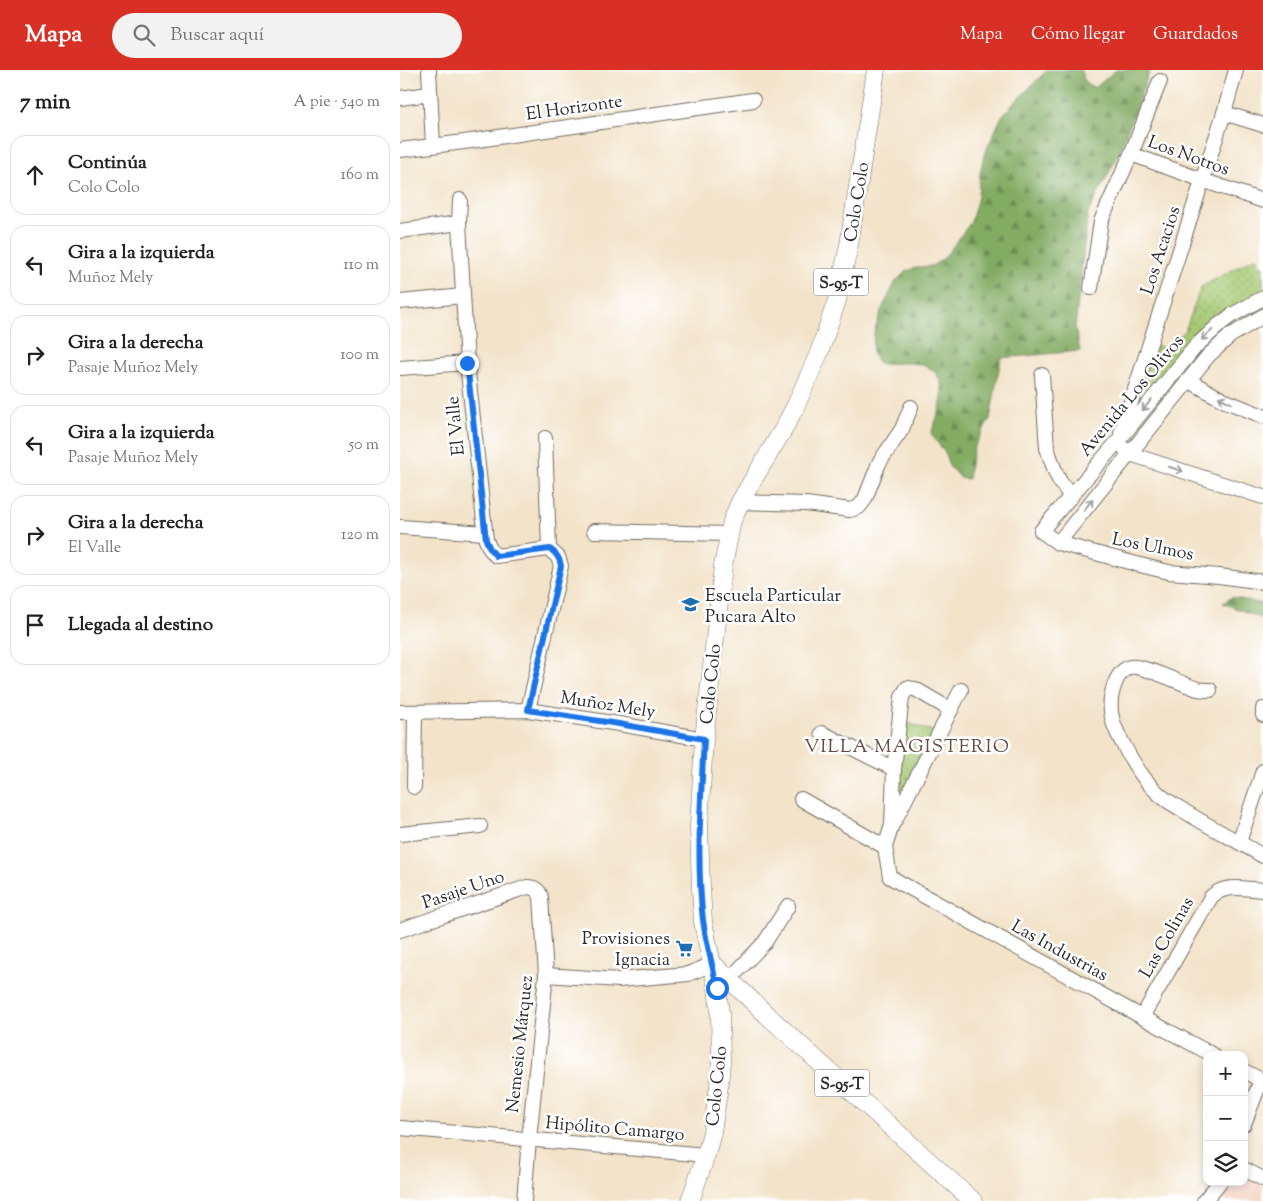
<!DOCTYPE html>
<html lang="es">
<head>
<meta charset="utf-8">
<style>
	body { margin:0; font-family:"Sorts Mill Goudy",serif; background:#f2f2f2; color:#222 }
	.controls { position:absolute; right:15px; bottom:15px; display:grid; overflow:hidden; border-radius:10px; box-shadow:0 2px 8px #0003 }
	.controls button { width:45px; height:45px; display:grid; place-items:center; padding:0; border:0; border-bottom:1px solid #e0e0e0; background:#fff; color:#222; font:25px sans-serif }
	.stop { position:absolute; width:15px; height:15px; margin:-11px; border:4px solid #1a73e8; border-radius:50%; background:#fff }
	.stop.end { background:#1a73e8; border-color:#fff; box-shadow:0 1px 5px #0008 }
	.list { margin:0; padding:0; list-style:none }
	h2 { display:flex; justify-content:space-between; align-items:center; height:65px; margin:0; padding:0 20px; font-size:21px }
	h2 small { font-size:16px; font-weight:400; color:#767676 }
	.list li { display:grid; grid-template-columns:32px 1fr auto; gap:15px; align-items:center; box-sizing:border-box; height:80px; margin:0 10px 10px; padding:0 10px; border:1px solid #e0e0e0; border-radius:15px }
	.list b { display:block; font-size:19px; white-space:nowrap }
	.list p { margin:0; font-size:16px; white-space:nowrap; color:#767676 }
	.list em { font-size:16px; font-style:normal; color:#767676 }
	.icon { flex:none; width:28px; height:28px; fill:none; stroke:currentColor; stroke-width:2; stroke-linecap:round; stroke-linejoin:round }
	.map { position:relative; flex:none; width:863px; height:1131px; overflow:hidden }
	header { display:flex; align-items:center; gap:30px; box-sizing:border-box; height:70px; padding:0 25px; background:#d93025; color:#fff }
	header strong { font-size:24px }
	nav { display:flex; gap:28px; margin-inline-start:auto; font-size:18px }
	.search { width:350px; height:45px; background:#f2f2f2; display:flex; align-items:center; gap:12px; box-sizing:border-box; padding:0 18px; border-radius:28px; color:#767676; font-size:19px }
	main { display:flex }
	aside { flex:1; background:#fff }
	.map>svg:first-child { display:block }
	.built { fill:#f5d2c2 }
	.grass { fill:url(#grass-dots); stroke:#687a4e }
	.forest { fill:url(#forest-firs); stroke:#576c47 }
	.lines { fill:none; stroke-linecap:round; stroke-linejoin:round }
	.minor-casing { stroke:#716b62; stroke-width:16 }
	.major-casing { stroke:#716b62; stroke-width:19 }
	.minor { stroke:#fff; stroke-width:14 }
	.major { stroke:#fff; stroke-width:18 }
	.oneway { stroke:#a0a0a0 }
	.route { stroke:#1a73e8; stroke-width:6 }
	.labels { text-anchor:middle; stroke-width:5; stroke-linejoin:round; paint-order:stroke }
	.shield { fill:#fff; stroke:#6b6b6b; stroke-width:1 }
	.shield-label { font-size:16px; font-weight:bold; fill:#2b2b2b }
	.street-label { font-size:18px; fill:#2b2b2b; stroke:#fff }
	.poi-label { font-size:18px; fill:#2b2b2b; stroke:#fff; text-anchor:start }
	.neighbourhood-label { font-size:19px; letter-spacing:1px; fill:#694e45; stroke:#fff }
</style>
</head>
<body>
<header>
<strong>Mapa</strong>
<div class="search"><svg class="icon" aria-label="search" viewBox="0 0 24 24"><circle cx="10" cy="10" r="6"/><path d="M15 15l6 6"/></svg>Buscar aquí</div>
<nav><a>Mapa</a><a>Cómo llegar</a><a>Guardados</a></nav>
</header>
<main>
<aside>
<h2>7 min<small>A pie · 540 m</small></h2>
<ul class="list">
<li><svg class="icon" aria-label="ahead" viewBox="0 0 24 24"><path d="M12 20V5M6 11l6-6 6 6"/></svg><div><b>Continúa</b><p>Colo Colo</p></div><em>160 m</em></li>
<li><svg class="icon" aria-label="left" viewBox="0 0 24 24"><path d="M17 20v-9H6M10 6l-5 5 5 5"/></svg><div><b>Gira a la izquierda</b><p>Muñoz Mely</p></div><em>110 m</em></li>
<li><svg class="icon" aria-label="right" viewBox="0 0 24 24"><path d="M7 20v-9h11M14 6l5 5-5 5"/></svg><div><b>Gira a la derecha</b><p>Pasaje Muñoz Mely</p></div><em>100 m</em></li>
<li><svg class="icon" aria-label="left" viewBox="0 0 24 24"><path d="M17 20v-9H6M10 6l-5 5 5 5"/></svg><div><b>Gira a la izquierda</b><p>Pasaje Muñoz Mely</p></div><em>50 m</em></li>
<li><svg class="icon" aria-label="right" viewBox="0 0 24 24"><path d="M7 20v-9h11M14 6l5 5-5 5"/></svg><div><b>Gira a la derecha</b><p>El Valle</p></div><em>120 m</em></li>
<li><svg class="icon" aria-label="arrive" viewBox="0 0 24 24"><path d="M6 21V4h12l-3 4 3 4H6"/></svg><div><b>Llegada al destino</b></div></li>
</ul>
</aside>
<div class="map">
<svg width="863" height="1131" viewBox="0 0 863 1131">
	<defs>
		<pattern id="grass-dots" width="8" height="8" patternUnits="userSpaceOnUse" patternTransform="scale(1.25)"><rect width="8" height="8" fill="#a4c871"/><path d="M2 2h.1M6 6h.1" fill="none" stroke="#86a35d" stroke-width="1.8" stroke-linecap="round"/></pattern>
		<pattern id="forest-firs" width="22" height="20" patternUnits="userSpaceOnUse" patternTransform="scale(1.25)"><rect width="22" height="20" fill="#83ac63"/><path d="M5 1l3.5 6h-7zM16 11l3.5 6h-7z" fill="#6b8c52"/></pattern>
	</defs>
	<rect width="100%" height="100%" fill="#fff"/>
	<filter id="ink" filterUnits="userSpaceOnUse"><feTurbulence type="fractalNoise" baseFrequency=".02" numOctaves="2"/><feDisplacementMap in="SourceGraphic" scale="10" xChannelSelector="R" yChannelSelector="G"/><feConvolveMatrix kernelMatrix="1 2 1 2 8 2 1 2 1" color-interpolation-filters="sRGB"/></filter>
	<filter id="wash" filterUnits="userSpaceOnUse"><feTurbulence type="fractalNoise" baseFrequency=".0096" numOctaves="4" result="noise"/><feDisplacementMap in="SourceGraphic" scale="20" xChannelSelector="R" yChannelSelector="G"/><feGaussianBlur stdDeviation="1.12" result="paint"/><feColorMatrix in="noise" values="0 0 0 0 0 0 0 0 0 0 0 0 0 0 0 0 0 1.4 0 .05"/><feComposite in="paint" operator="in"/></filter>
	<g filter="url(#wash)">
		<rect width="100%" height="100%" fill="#f3e3c9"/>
		<polygon class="built" points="844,1100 863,1112 863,1131 820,1131 831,1119 835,1112 844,1112"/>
		<g class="grass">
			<polygon points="856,187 861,197 863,196 863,222 809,253 785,274 750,320 741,315 754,274 766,279 785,261 801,217"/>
			<polygon points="505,652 535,662 499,730 501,685"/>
		</g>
		<g class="forest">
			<path d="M647 0H681L685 12 695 18 716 0H750L718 85 688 143 675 257 680 281 601 288 590 349 574 377 570 394 568 409 560 408 549 396 545 383 531 364C534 355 539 344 541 334 549 290 512 290 480 295L472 283 474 263 481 241 496 211 506 201 520 197 532 196 544 188 571 152 578 127 580 103 584 85 602 46 618 29Z"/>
			<polygon points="832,527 863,534 863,549 823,533"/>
		</g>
	</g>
	<g filter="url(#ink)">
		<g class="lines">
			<defs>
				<g id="minor">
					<polyline points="29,0 33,75"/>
					<polyline points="0,28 30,24"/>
					<polyline points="824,43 863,55"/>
					<polyline points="0,80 64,72 353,30"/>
					<polyline points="731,84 802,110 863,131"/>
					<polyline points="60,130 59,153 67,293 86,470 90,479 96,486 149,479 158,487 161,496 128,640"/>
					<polyline points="0,161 59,153"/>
					<polyline points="691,218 701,151 731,84 760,11"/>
					<polyline points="863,228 832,245 820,254 796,276 718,371 641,461 658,473 744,496 769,502 819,506 863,512"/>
					<polyline points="0,232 63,226"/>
					<polyline points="0,298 67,293"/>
					<polyline points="642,305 647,378 655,401 659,410 671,427"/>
					<polyline points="788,310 823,330 863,346"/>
					<polyline points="721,363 824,43 836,0"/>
					<polyline points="145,368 149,479"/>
					<polyline points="725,379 730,384 863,427"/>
					<polyline points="340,432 406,434 450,440 459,437 465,429 479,393 502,359 511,337"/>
					<polyline points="0,457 85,463"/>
					<polyline points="194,461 330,464"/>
					<polyline points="658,473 808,286 830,266 863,246"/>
					<path d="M810 620C806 620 802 620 798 619 784 615 742 594 730 597 717 601 713 617 711 628 709 645 714 657 722 672 731 690 743 710 759 724 765 730 773 734 781 739 807 756 836 770 863 786"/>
					<polyline points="863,639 863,645"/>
					<polyline points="551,640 515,619 507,618 502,627 494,699 492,755 485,777 490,807 742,947 813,985"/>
					<polyline points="0,642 128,640 219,654 304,669"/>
					<polyline points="422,663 494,699"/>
					<polyline points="14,717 15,642"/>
					<polyline points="401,729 485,777"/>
					<polyline points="494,752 561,620"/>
					<polyline points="0,764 80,756"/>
					<polyline points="839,772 863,701"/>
					<path d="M0 860 127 817C134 817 139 820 141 827L146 905 129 1069 124 1131"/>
					<polyline points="146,905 219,910 288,904 313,894"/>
					<polyline points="329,910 365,872 388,836"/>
					<path d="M742 947 811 827C825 813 845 819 863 820"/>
					<polyline points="844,1001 861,1010 844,1054"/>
					<polyline points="0,1058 306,1085"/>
					<polyline points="844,1099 863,1109"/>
					<polyline points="804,1131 820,1112"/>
				</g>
				<g id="major">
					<polyline points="313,894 367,945 573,1131"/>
					<polyline points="290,1131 306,1085 312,1062 319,1016 321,993 320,943 317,918 303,852 301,819 299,757 304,669 323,496 332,451 340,432 354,408 383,360 396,335 419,283 437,230 449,175 476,0"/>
				</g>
			</defs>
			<use href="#minor" class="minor-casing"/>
			<use href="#major" class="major-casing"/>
			<use href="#minor" class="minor"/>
			<use href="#major" class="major"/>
		</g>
		<defs><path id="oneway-shaft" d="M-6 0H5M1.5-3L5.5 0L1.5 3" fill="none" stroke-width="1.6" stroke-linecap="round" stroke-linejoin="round" transform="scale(1.25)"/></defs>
		<g class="oneway">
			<use href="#oneway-shaft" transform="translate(807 265) rotate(137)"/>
			<use href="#oneway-shaft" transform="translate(825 330) rotate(-154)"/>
			<use href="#oneway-shaft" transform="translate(747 335) rotate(129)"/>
			<use href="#oneway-shaft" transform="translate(776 399) rotate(18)"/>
			<use href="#oneway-shaft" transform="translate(688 435) rotate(-51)"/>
		</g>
	</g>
	<g class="lines" filter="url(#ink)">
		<path class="route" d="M67 293 86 470 90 479 96 486 150 479C156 483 160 488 161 496L128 640 219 654 304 669C301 730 296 790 303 850 306 873 313 896 317 918"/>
	</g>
	<defs>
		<symbol id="school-bare" viewBox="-9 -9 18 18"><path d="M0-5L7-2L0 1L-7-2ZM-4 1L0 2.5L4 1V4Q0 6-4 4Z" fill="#1f6fb2" stroke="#fff" stroke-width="2.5" paint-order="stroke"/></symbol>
		<symbol id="supermarket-bare" viewBox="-9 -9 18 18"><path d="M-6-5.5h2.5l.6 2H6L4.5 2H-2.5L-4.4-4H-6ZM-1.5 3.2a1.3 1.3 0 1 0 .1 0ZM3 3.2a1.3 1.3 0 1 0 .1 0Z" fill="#1f6fb2" stroke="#fff" stroke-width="2.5" paint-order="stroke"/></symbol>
	</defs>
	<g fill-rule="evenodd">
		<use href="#school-bare" x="278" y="522" width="25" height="25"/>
		<use href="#supermarket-bare" x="272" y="866" width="25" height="25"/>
	</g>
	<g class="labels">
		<g class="shield">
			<rect x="413.5" y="198.5" width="55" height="27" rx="4"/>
			<rect x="414.5" y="999.5" width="55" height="27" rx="4"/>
		</g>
		<g class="shield-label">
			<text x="441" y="218">S-95-T</text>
			<text x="442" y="1019">S-95-T</text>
		</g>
		<g class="street-label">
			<text transform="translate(174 37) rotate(-8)" y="6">El Horizonte</text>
			<text transform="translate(789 85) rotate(20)" y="6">Los Notros</text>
			<text transform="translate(456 132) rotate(-81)" y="6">Colo Colo</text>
			<text transform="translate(760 180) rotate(-72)" y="6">Los Acacios</text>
			<text transform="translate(731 325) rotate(-50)" y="6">Avenida Los Olivos</text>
			<text transform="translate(55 356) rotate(-96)" y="6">El Valle</text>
			<text transform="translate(753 476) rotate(11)" y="6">Los Ulmos</text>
			<text transform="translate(310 614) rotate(-84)" y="6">Colo Colo</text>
			<text transform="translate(208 634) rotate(9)" y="6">Muñoz Mely</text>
			<text transform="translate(63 819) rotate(-19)" y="6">Pasaje Uno</text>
			<text transform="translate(766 867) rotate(-60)" y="6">Las Colinas</text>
			<text transform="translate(660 880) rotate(29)" y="6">Las Industrias</text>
			<text transform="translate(119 974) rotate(-84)" y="6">Nemesio Márquez</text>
			<text transform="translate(316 1016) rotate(-84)" y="6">Colo Colo</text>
			<text transform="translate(215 1058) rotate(5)" y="6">Hipólito Camargo</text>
		</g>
		<g class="poi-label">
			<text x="305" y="531">Escuela Particular<tspan x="305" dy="21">Pucara Alto</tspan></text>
			<text x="270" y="874" text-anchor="end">Provisiones<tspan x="270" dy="21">Ignacia</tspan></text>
		</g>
		<g class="neighbourhood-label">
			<text x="507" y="682">VILLA MAGISTERIO</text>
		</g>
	</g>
</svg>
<div class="controls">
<button>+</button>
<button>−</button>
<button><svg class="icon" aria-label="layers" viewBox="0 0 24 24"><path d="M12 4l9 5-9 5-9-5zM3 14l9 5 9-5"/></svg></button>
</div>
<div class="stop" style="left:317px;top:918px"></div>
<div class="stop end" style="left:67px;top:293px"></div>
</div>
</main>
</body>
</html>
